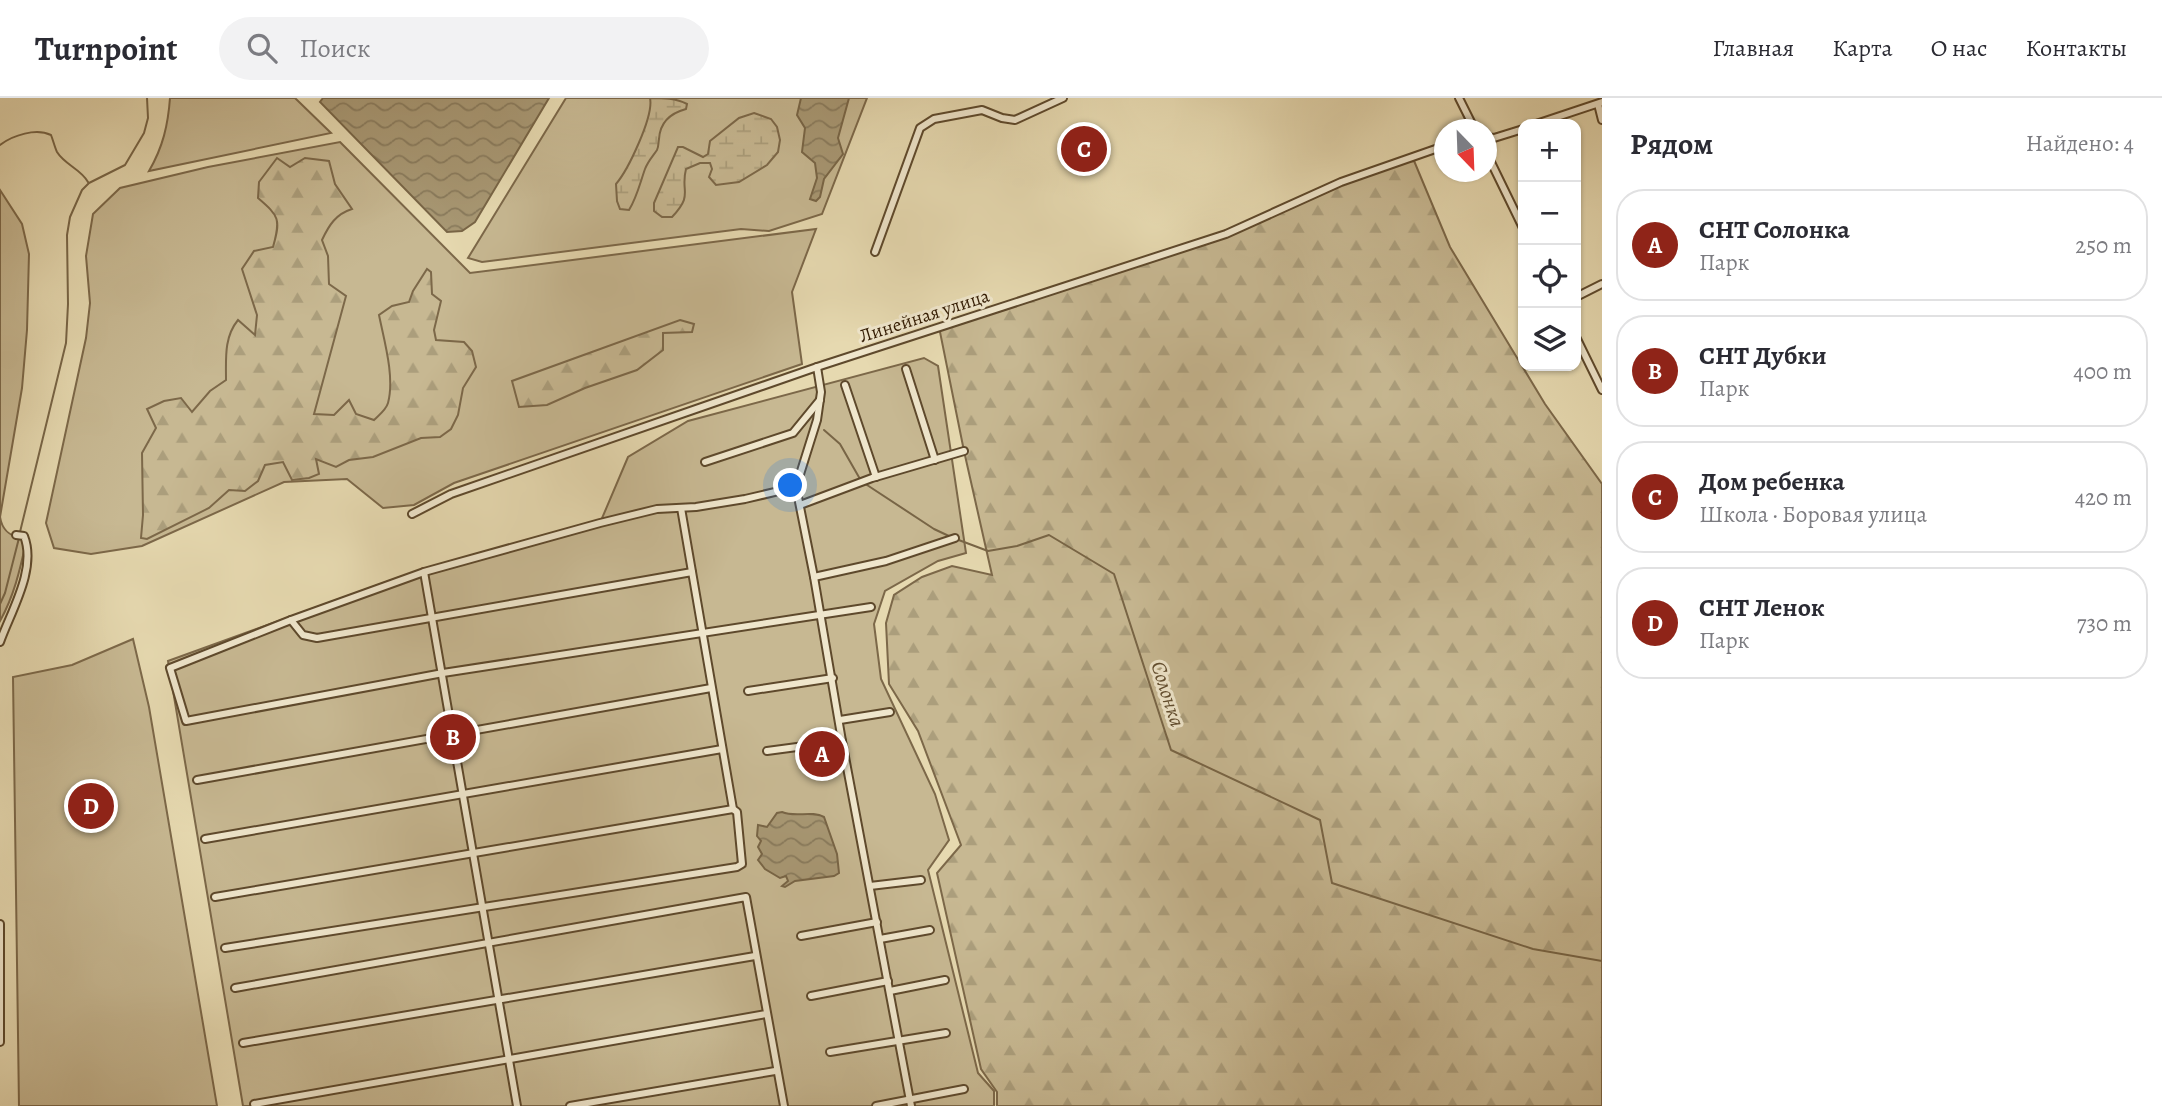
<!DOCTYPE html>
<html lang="ru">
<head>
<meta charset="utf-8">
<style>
	body { margin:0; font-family:Alegreya,serif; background:#f2f2f3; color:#2b2b33 }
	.controls { position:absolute; right:21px; top:21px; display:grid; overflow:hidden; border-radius:14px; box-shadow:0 2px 5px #0004 }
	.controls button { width:63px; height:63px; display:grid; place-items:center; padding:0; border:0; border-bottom:2px solid #e1e1e2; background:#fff; color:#2b2b33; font:35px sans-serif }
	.compass { position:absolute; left:1434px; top:21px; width:63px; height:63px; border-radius:50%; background:#fff; box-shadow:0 2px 5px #0004; rotate:157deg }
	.you { position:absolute; left:791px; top:388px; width:24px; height:24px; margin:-18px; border:5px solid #fff; border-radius:50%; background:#1a73e8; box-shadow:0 0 0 10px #1a73e833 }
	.badge { display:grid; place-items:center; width:46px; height:46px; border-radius:50%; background:#8f2418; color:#fff; font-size:23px; font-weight:700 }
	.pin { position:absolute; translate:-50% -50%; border:4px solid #fff; box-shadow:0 2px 7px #0006 }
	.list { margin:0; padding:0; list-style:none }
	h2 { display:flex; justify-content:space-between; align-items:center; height:91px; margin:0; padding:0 28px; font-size:30px }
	h2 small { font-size:23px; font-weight:400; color:#7c7c81 }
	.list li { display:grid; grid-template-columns:46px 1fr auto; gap:21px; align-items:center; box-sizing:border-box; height:112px; margin:0 14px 14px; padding:0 14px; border:2px solid #e1e1e2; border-radius:28px }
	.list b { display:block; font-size:26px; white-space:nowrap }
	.list p { margin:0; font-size:23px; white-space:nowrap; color:#7c7c81 }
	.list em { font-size:23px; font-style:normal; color:#7c7c81 }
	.icon { flex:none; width:38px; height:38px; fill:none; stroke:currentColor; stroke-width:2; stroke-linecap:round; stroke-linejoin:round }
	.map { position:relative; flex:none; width:1602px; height:1008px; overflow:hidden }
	header { display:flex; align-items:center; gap:42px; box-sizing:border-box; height:98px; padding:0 35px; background:#fff; border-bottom:2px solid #e1e1e2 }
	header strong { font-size:33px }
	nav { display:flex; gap:38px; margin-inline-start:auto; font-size:24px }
	.search { width:490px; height:63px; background:#f2f2f3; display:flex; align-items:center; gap:18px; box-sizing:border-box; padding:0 24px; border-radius:38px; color:#7c7c81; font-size:26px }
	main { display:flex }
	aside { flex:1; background:#fff }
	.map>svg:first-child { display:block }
	.green { fill:#c7b892; stroke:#7c6849; stroke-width:2 }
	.forest { fill:url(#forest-firs); stroke:#7c6849; stroke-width:2 }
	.wetland { fill:url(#wetland-marsh); stroke:#7c6849; stroke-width:2 }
	.water { fill:url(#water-waves); stroke:#786546; stroke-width:2 }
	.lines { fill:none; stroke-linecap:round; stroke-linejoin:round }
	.stream { stroke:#786546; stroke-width:2 }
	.street-casing { stroke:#5e492c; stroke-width:10 }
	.street { stroke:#efe6cc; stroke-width:6 }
	.labels { text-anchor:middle; stroke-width:6; stroke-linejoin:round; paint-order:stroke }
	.street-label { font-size:19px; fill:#301900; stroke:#efe6cc }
	.water-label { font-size:21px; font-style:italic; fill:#604c2e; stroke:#efe6cc }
</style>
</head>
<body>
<header>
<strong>Turnpoint</strong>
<div class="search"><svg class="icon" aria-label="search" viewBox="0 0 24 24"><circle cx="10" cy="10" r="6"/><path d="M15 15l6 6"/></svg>Поиск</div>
<nav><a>Главная</a><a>Карта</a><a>О нас</a><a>Контакты</a></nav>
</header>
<main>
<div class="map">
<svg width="1602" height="1008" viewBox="0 0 1602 1008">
	<defs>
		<pattern id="forest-firs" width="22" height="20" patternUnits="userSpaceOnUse" patternTransform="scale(1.75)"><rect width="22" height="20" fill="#c7b892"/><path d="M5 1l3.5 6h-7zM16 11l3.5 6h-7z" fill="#ab9e7c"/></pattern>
		<pattern id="wetland-marsh" width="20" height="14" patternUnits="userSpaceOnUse" patternTransform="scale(1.75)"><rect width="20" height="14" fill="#c7b892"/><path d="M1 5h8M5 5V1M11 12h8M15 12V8" fill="none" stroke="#ab9e7c"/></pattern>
		<pattern id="water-waves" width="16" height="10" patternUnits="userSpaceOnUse" patternTransform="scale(1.75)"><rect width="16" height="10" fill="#a89874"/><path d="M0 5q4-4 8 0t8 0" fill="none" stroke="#897b5d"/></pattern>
	</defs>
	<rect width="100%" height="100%" fill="#e6d9b0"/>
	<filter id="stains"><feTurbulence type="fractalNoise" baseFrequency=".00286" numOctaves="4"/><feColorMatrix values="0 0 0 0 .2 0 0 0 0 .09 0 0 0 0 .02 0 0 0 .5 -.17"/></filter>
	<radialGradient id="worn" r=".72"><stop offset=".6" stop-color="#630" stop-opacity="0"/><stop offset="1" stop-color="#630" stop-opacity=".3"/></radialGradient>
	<g class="green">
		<path d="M170 0H295L331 35 149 73C163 49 168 27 170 0Z"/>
		<polygon points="566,0 867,0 822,116 769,133 741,131 482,164 468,160"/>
		<polygon points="340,44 470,175 816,131 792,194 802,266 454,385 414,407 383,410 347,381 284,384 142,448 91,456 54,450 46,425 86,240 90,205 86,158 93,116 120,90 208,69"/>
		<polygon points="0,92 22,126 29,156 27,232 22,290 0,419"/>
		<polygon points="924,260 938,268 966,455 938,463 885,493 874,526 881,581 935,696 949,742 928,772 978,975 994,993 994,1008 243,1008 168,563 400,479 600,425 628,359 688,323"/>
		<path d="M0 419C2 432 9 438 22 440L26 444C20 472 14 498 0 523Z"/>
		<polygon points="133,541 149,609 217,1008 19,1008 13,579 72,567"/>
	</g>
	<g class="forest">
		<polygon points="1412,58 1450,149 1545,306 1602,386 1602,1008 997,1008 997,994 981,971 937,775 961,747 918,633 889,586 886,525 894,497 922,479 952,468 992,477 964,353 939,229 1226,136 1341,84"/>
		<path d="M277 60 290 69 305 60 329 63 335 86 352 111C336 116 329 127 322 142L328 158 329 186 346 198 314 316 334 317 349 302 356 316 374 322C379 317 386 312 388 305 395 279 384 242 379 217L392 208 409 204 413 193 427 171 431 174 432 196 441 203 434 232 436 242 464 244 472 253 476 269 463 290 458 317 451 331 440 339 421 340 373 359 349 362 336 369 316 361 319 376 309 380 292 382 283 364 265 367 258 383 245 393 229 392 209 410 147 441 141 440 143 417 142 355 156 330 147 311 164 303 181 300 192 314 210 293 226 282C226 260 224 239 238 222L255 237 257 217 242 171 254 153 273 149C281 121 279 118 258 100L259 84Z"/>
		<polygon points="680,222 694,226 692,234 663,235 663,252 637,272 585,290 547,307 519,309 512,283"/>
	</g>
	<g class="wetland">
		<path d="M650 0C663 0 676 0 687 6L686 11C671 15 660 24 659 41 658 46 659 47 657 52 653 58 648 63 645 71 640 85 637 99 629 112L620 111 617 103 616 86C628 72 654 18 650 0Z"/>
		<path d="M754 15 771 21 777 29 780 42 778 54 767 67 739 84 716 87 709 79 712 71 710 65H700L686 71C680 94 694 96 672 119H662L654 113V105L678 49H683L703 59 708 56 710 43 739 20Z"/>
	</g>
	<g class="water">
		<polygon points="323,0 549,0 475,124 462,133 447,134 320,4"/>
		<polygon points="801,0 849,0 838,40 843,56 824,81 820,99 816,103 810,101 817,80 815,65 802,54 805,30 797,17"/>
		<path d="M782 714C796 720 811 712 824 719L837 756 839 775 834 778 795 783 785 789 782 788 788 783 786 778 780 780 765 771 758 762 762 756 758 749 761 743 757 738 758 727 767 729 777 715Z"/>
	</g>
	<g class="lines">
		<g class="stream">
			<path d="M0 47C13 37 36 30 51 37 53 42 55 50 57 54 65 67 81 71 88 84"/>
			<polyline points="824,332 840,346 860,381"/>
			<polyline points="864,385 934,431 951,439"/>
			<polyline points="20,434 66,245 68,206 67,137 70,119 82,92 89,85 125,67 144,35 148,20 147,0"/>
			<polyline points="956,441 988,453 1017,448 1049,437 1114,476 1171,652 1320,722 1332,785 1533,851 1602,863"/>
			<polyline points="0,506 5,495 19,440"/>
		</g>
		<defs>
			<g id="street">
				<polyline points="1459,0 1475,32"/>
				<polyline points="1598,6 1602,22"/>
				<polyline points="1536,26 1602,4"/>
				<polyline points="1486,39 1494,40 1523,31"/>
				<polyline points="1486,54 1523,130"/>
				<polyline points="875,154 920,30 934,21 982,12 1002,20 1015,22 1063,0"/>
				<polyline points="1576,199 1602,186"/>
				<polyline points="1576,239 1602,292"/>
				<polyline points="817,269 821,294 817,322 796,389 814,479 842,643 911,1008"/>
				<polyline points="906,271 935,362"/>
				<polyline points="845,287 876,379"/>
				<polyline points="705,364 793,335 820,302"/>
				<polyline points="800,407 872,380 964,353"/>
				<polyline points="412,416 451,396 817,269 1226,136 1341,84 1444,48"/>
				<polyline points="424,474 517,1008"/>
				<polyline points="692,474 317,540 303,537 291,522 170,570 186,623 443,575 871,509"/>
				<polyline points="814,479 886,463 955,440"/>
				<polyline points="291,522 424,474 600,425 657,411 696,409 745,401 796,389"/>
				<path d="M0 544C11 513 37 471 24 438L16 437"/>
				<polyline points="748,593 833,580"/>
				<polyline points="840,622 890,614"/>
				<polyline points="767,653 842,643"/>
				<polyline points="197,682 711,590"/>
				<polyline points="205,741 722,651"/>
				<polyline points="870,788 921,782"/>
				<polyline points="215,799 733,711"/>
				<polyline points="0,826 0,944"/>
				<polyline points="801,838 877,824"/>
				<polyline points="880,841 930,832"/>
				<polyline points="225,850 737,769 742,766 737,714 733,711 681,410"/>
				<polyline points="235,890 746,799 784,1008"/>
				<polyline points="890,893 945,882"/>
				<polyline points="811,898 888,883"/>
				<polyline points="243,945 755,858"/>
				<polyline points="830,954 946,935"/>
				<polyline points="254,1006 766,916"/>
				<polyline points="570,1008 775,973"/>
				<polyline points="876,1008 964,991"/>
			</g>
		</defs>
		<use href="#street" class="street-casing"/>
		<use href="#street" class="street"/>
	</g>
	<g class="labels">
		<g class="street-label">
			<text transform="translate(924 217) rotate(-18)" y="7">Линейная улица</text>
		</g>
		<g class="water-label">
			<text transform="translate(1168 596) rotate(72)" y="7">Солонка</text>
		</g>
	</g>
	<rect width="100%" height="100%" filter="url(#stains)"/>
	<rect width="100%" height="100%" fill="url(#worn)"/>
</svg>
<div class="controls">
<button>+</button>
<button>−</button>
<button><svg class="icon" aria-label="locate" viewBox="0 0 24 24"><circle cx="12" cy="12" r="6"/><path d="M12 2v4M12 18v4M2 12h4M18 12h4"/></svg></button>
<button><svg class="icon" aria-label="layers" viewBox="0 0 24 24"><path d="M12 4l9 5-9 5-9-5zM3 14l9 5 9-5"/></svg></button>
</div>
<svg class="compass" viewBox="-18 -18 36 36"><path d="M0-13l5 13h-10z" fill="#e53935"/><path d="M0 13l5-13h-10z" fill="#7c7c81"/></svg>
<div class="you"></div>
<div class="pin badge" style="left:822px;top:656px">A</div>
<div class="pin badge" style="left:453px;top:639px">B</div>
<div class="pin badge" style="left:1084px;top:51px">C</div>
<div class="pin badge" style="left:91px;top:708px">D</div>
</div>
<aside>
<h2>Рядом<small>Найдено: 4</small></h2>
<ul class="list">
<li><span class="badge">A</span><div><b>СНТ Солонка</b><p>Парк</p></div><em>250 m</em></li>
<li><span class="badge">B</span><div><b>СНТ Дубки</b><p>Парк</p></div><em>400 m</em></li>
<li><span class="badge">C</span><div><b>Дом ребенка</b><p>Школа · Боровая улица</p></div><em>420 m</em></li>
<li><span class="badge">D</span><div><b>СНТ Ленок</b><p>Парк</p></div><em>730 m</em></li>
</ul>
</aside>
</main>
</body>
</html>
